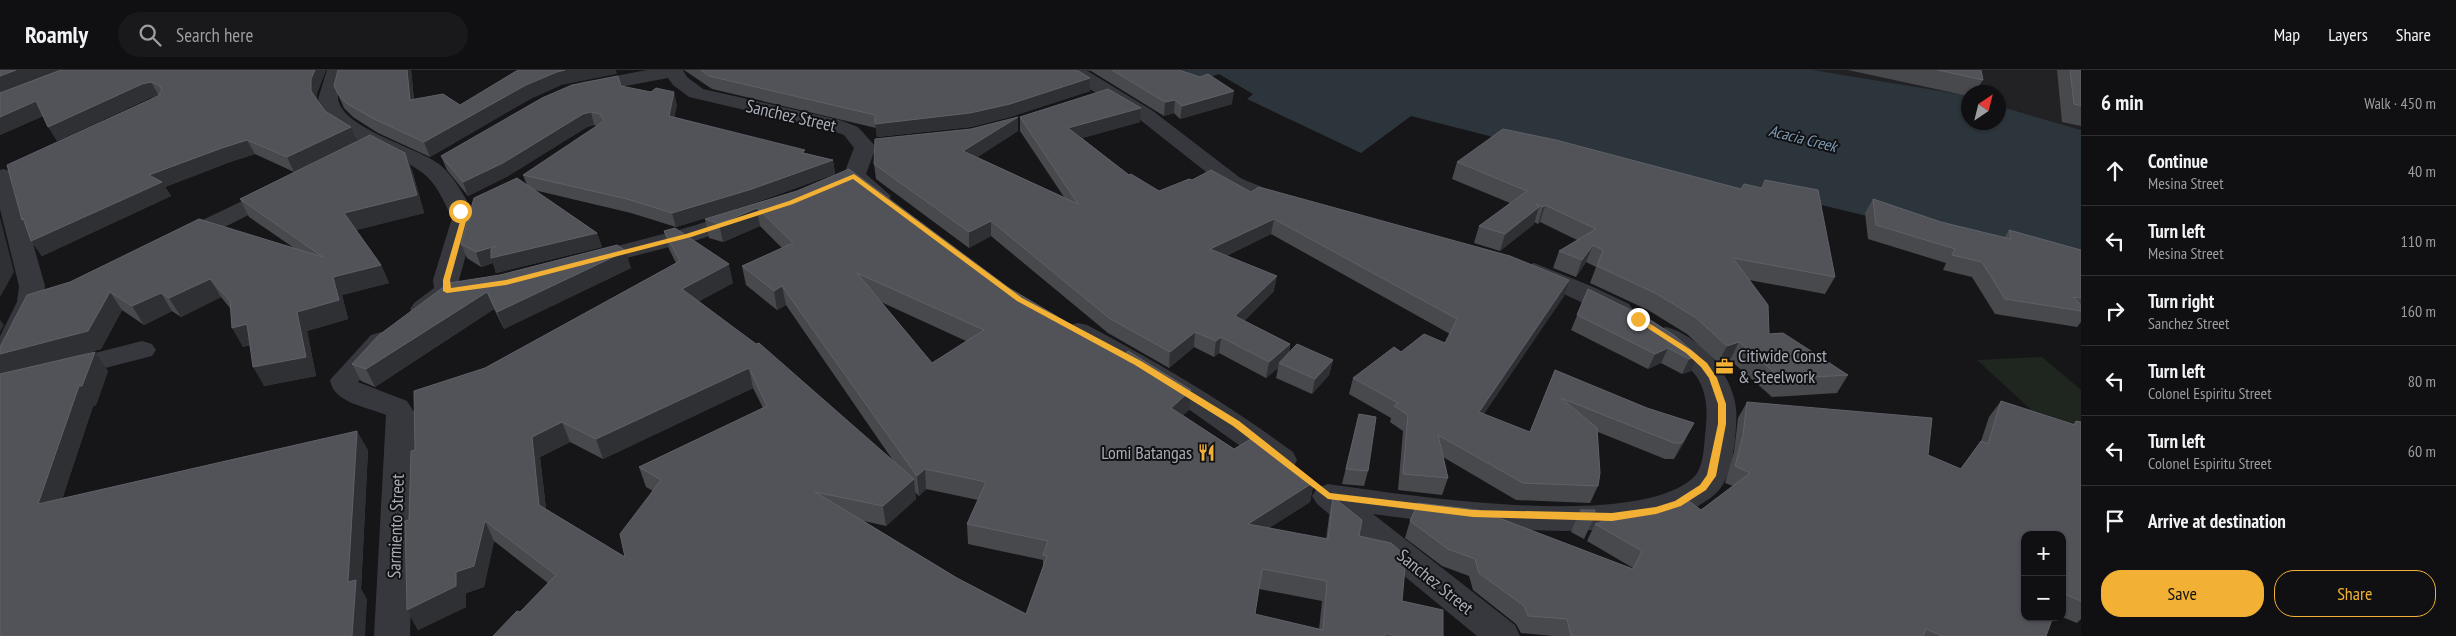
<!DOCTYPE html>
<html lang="en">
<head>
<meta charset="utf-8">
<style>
	body { margin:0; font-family:"PT Sans Narrow",sans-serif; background:#19191b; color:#f1f3f6 }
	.controls { position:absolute; right:15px; bottom:15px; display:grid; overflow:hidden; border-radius:10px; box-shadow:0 1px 4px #0004 }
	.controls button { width:45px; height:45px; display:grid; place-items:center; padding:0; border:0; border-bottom:1px solid #303032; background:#101012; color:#f1f3f6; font:25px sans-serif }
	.compass { position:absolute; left:1961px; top:15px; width:45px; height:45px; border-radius:50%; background:#101012; box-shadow:0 1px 4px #0004; rotate:35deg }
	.stop { position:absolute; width:15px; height:15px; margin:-11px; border:4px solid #f2b134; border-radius:50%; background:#fff }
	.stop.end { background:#f2b134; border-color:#fff; box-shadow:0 1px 5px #0008 }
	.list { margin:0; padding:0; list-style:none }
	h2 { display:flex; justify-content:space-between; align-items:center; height:65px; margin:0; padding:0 20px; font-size:21px }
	h2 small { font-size:16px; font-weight:400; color:#9c9d9f }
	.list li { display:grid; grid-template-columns:32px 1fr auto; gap:15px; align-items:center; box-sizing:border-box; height:70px; padding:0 20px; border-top:1px solid #303032 }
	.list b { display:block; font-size:19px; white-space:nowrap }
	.list p { margin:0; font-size:16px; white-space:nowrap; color:#9c9d9f }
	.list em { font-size:16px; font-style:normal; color:#9c9d9f }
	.actions { display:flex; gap:10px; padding:15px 20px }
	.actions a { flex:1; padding:11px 0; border:1px solid #f2b134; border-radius:20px; text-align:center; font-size:18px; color:#f2b134 }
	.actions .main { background:#f2b134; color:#111 }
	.icon { flex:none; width:28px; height:28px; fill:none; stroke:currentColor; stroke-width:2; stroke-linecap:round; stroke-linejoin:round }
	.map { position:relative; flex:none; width:2081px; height:566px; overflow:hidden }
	header { display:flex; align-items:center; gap:30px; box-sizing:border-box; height:70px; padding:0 25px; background:#101012; border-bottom:1px solid #303032 }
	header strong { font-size:24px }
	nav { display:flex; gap:28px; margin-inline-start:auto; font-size:18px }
	.search { width:350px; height:45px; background:#19191b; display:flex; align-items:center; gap:12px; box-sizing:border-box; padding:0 18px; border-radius:28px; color:#9c9d9f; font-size:19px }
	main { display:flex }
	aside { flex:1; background:#101012 }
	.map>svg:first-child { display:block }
	.built { fill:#222225 }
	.green { fill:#1e261f }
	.water { fill:#2c353c }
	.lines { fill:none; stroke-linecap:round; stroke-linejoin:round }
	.minor { fill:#37383d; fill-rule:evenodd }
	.wall { fill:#47494d; fill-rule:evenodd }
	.shaded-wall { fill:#2f3033 }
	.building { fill:#525359; stroke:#5f6168; fill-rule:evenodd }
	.route { fill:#f2b134 }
	.labels { text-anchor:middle; stroke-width:4; stroke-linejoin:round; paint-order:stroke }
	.far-water-label { font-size:16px; font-style:italic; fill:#7f9bb3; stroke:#111113 }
	.street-label { font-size:18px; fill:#a8adb8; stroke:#111113 }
	.poi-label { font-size:18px; fill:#a8adb8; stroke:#111113; text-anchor:start }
</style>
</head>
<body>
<header>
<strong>Roamly</strong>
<div class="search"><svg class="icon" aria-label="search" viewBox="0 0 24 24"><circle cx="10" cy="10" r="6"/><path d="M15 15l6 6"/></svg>Search here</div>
<nav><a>Map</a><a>Layers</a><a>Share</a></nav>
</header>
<main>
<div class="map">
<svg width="2081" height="566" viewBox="0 0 2081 566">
	<rect width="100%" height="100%" fill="#161618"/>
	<polygon class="built" points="1813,0 2081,0 2081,60 1999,36 1998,22 1968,22 1968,27"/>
	<polygon class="green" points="2042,287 2081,320 2081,356 2051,358 1977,290"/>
	<polygon class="water" points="1169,0 1813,0 1964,25 1968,27 1968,52 1998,52 1999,36 2081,60 2081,197 1754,119 1747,132 1411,46 1361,83 1247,29 1253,24 1219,4 1188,15"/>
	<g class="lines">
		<g class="minor">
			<path d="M327 0H347C344 9 337 20 338 29 343 59 417 77 439 94 456 108 466 129 476 148L459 210 460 221C450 235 431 249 414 245L410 239 414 233 434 218 433 210 452 148C444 132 437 114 423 103 389 77 334 74 318 29Z"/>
			<path d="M647 0H683L687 7 703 19 840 50 858 57 876 77 866 104 891 126 888 131C872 135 852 120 843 106L854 78 844 65 827 59 689 27 673 15 668 8 583 24 576 22 573 18 576 14 583 12Z"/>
			<path d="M1062 0H1086L1153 41 1239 107C1248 113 1265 115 1270 124L1267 129 1259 131 1234 124 1139 49 1065 4Z"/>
			<polygon points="3,99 11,101 14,106 45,216 43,232 14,293 10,299 0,302 0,266 17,232 19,216 0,139 0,100"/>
			<polygon points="278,114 286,116 289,121 286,126 189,175 180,177 171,175 168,170 171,165"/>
			<polygon points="742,141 750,143 754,148 750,153 697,170 591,197 582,195 579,190 582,185 679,160"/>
			<polygon points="1534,193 1591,216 1629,234 1633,240 1629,246 1620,248 1611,246 1525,206 1521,201 1525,196"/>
			<path d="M1078 253 1087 255C1159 293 1228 334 1293 382L1297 390 1293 398 1282 401 1271 398 1173 328 1069 267 1065 261 1069 255Z"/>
			<path d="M1666 257C1697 265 1727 298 1734 328 1738 342 1736 356 1735 370 1733 388 1729 413 1714 425 1644 484 1459 455 1373 444L1515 555 1520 566H1477L1317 434 1312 426 1317 418 1328 414C1406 425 1634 461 1693 408 1703 399 1704 379 1705 365 1707 349 1708 333 1702 317 1692 291 1665 285 1652 266L1656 260Z"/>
			<path d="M381 262 391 265 395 271 358 312 407 331 416 345 410 566H374L386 345C368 337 333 333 330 310L371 265Z"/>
			<polygon points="142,271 152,274 156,280 152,286 0,325 0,307"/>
		</g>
	</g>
	<g class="wall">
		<polygon points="0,0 60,0 35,10 61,0 326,0 317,23 317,30 325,41 357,71 294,102 255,84 230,92 165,117 171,126 42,186 31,171 155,27 150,28 57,71 43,46 0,65"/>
		<polygon points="338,0 411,0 414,30 460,35 617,4 561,15 530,29 430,87 378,63 353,47 344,38 334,16"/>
		<polygon points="684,0 1077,0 1090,21 1010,47 971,57 877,67 876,58 712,19"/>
		<polygon points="1084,0 1179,0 1232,34 1180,49 1174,43 1164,46 1091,1"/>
		<polygon points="1848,0 1981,0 1983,10 1975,22 1968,22 1968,26"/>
		<polygon points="2057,0 2081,0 2081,56 2062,52"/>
		<polygon points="621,16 677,35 674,47 806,83 833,90 835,104 754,133 676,157 631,143 534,120 597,163 602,177 496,203 493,193 481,197 467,188 461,174 527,115 523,105 597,56 594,55 587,57 508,106 468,126 447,100 441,86"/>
		<polygon points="1020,47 1140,52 1082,68 1129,105 1159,121 1192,110 1251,122 1564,226 1483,344 1530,362 1555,300 1686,369 1674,389 1665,389 1598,362 1598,416 1590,433 1516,430 1443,387 1448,408 1442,425 1398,420 1403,361 1390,352 1391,348 1349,324 1353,308 1401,282 1445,273 1450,264 1271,164 1226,186 1274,221 1244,251 1290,274 1289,283 1333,290 1329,305 1312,324 1276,308 1278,298 1266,308 1219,283 1214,287 1194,277 1169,298 1108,263 991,166 969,178 876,109 874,94 1018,61 977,87 1064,127 1020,61"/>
		<polygon points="1457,92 1835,207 1825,224 1749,210 1769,264 1848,305 1837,323 1772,327 1730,290 1718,293 1687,264 1648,240 1590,213 1596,197 1586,192 1576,207 1553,198 1559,181 1577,170 1540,152 1538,154 1534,152 1534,154 1500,181 1474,173 1479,156 1510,133 1452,109"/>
		<polygon points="412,100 424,143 356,160 381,195 389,213 342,225 348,249 307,261 316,306 264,316 250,275 243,277 230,238 221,227 181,247 172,241 144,255 122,240 101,279 62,290 108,301 96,335 93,336 62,429 368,380 361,519 367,530 0,566 27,225 294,178 249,147 240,129"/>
		<path d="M797 121 1009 218 1189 340 1183 345 1234 379 1314 412 1310 432 1269 458 1326 469 1329 447 1333 427 1402 531 1443 566H493L520 542 548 513 494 471 484 517 466 523V537L418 560 407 540 409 450 415 380 485 298 676 193 669 179 664 161 733 213 699 231 894 392 786 235 777 240 746 215 742 196 782 178 760 156 723 172 709 168 705 149ZM881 232 966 271 932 293ZM753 318 763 338 639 397 646 417 653 421 625 487 546 439 540 387 570 372 603 389ZM926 419 978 430 967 454 968 474 1043 490V497L1026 544 957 508 864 451 886 456 916 429 915 422 919 426ZM1259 519 1322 531 1319 560 1255 544Z"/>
		<polygon points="1873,129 1941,152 2004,168 2009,160 2081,180 2081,252 2077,257 1995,244 1972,207 1943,200 1946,193 1868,169 1865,143"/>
		<polygon points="631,198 504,259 494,239 375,317 361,311 352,294 449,213"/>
		<polygon points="1588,219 1698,286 1691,301 1682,304 1661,293 1648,299 1571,260"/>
		<polygon points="2001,331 2073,354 2076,351 2081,352 2081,549 2077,553 2062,547 2062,465 2046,566 1553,566 1521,563 1516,554 1473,520 1469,506 1442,496 1405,468 1410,451 1632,499 1633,498 1587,471 1595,454 1701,440 1733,416 1725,413 1734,382 1738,348 1747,332 1928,385 1960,399 1981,371 1989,347"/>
		<polygon points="1359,344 1368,401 1364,416 1342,414"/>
		<polygon points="1580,440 1594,448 1584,469 1571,462"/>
	</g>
	<g class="shaded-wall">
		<polygon points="16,0 60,0 0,23 0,6"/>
		<polygon points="315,0 326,0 317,23 317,35 311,21 311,9"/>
		<polygon points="407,0 411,0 415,44 410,30"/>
		<polygon points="565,0 616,0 617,4 561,15 530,29 430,87 424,72 526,15 557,2"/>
		<polygon points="1090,8 1090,21 1010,47 971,57 877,67 875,54"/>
		<polygon points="151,12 159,26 150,28 57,71 48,57 142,14"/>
		<polygon points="1234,21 1232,34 1180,49 1182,36"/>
		<polygon points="674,22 677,35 672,59 669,46"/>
		<polygon points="1175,30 1174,43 1164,46 1165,32"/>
		<polygon points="36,31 45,45 0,65 0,47"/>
		<polygon points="1141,38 1140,52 1068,72 1068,58"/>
		<polygon points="591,42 594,55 587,57 508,106 468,126 463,112 583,44"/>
		<polygon points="1018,47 1018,61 964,96 963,81"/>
		<polygon points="351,57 357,71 294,102 287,87"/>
		<polygon points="247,70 255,84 230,92 165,117 171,126 42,186 31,171 149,105 222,78"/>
		<polygon points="405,83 412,100 424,143 353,161 344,143"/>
		<polygon points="833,90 835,104 754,133 676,157 672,143"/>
		<polygon points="1545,135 1540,152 1538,154 1543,137"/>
		<polygon points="1539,137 1534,154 1500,181 1505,164"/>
		<polygon points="757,138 760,156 723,172 719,154"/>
		<polygon points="0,147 14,202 0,227"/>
		<polygon points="1274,149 1271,164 1208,194 1210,179"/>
		<polygon points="991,151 991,166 969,178 969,162"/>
		<polygon points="597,163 602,177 496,203 493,193 481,197 476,182 496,176"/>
		<polygon points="1593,175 1586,192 1576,207 1582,190"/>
		<polygon points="626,181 631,198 504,259 497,242"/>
		<polygon points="729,194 733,213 687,238 682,219"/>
		<polygon points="381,195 389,213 342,225 348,249 307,261 316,306 264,316 253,297 297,242 333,207"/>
		<polygon points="1277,206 1274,221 1233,262 1235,246"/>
		<polygon points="210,209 221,227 181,247 169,228"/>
		<polygon points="1569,210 1564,226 1474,359 1479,342"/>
		<polygon points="782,216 786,235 777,240 774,221"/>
		<polygon points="110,222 122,240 101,279 0,306 0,284"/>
		<polygon points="487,222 494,239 375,317 366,299"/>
		<polygon points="161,223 172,241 144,255 132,236"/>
		<polygon points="0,250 4,255 0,262"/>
		<polygon points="247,254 258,272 243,277 232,258"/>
		<polygon points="1195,262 1194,277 1169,298 1170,282"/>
		<polygon points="1221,267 1219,283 1214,287 1216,271"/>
		<polygon points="1739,272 1730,290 1718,293 1727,276"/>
		<polygon points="1290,274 1287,290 1279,293 1278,298 1266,308 1269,292"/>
		<polygon points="1668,278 1661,293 1648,299 1655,284"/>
		<polygon points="95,282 108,301 96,335 93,336 54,454 38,434 79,316"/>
		<polygon points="1698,286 1691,301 1682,304 1689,289"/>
		<polygon points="1333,290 1329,305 1312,324 1315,309"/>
		<polygon points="749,298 753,318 603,389 596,369"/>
		<polygon points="1191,320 1189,340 1169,357 1171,338"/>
		<polygon points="562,352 570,372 540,387 548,455 539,435 532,367"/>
		<polygon points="1694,353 1686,369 1674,389 1682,373"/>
		<polygon points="357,361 368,380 361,519 367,530 365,566 352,566 348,512"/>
		<polygon points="925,399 926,419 919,426 917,406"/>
		<polygon points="914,409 916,429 886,456 883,436"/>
		<polygon points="1314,412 1310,432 1244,474 1248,454"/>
		<polygon points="485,451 494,471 484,517 466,523 466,537 418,560 407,540 456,502"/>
	</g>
	<g class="building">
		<polygon points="0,0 16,0 0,6"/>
		<polygon points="61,0 315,0 311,9 311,21 325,41 351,57 287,87 247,70 222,78 149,105 162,112 31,171 23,148 22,150 7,95 158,26 162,20 159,15 151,12 142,14 48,57 36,31 0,47 0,23"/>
		<polygon points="338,0 407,0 410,30 443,24 460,35 518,0 565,0 557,2 526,15 424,72 372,48 346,33 338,24 334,16"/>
		<polygon points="701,0 1077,0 1090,8 1010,34 970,43 875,54 875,45 709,6"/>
		<polygon points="1112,0 1179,0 1200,7 1208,4 1234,21 1182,36 1175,30 1165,32"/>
		<polygon points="1938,0 1981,0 1983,10"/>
		<polygon points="2070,0 2081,0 2081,36 2074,34"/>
		<polygon points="618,6 621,16 651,22 656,18 674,22 669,46 805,80 802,83 833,90 752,119 672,143 627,129 523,105 604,51 600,44 591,42 583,44 503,93 463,112 441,86 542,28 572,15"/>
		<polygon points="1108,19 1141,38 1068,58 1129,105 1131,104 1159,121 1189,109 1192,110 1211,100 1251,122 1259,117 1510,186 1569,210 1479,342 1530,362 1555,300 1647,338 1694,353 1682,373 1674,373 1561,328 1597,358 1600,403 1598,416 1523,413 1438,365 1448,408 1403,404 1408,345 1394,336 1398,333 1353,308 1394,277 1401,282 1424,264 1445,273 1457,249 1274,149 1210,179 1277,206 1235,246 1290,274 1269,292 1221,267 1216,271 1195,262 1170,282 1109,248 991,151 969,162 874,94 875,69 971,59 1018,47 963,81 1078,134 1020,47"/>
		<polygon points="1503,59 1556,70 1741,119 1744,114 1762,118 1765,110 1818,120 1835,207 1733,188 1768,235 1769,264 1783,263 1848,305 1782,309 1739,272 1727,276 1695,247 1655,223 1597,196 1603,180 1593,175 1582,190 1559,181 1596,159 1545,135 1543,137 1536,134 1539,137 1505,164 1479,156 1527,121 1457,92"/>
		<polygon points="370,65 405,83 417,125 344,143 381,195 333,207 339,230 297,242 306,287 253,297 247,254 232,258 230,231 210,209 169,228 161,223 132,236 110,222 88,261 0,284 0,277 27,225 70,212 199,149 323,187 240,129"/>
		<path d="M849 99 1009 218 1124 286 1128 281 1191 320 1171 338 1234 379 1256 366 1314 412 1248 454 1328 469 1333 427 1362 450 1359 466 1391 473 1406 486 1402 531 1443 540V566H1397L1385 563V566H493L517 541 520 542 556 505 485 451 474 496 456 502V516L407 540 405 451 409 450 411 381 415 380 414 321 485 298 680 191 664 161 675 158 729 194 682 219 756 274 759 273 914 409 883 436 815 422 957 508 1026 544 1047 486 1043 485 1048 471 967 454 986 412 925 399 917 406 782 216 774 221 742 196 793 173 757 138 719 154 705 149 797 121ZM857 203 984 260 932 293ZM749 298 767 336 639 397 661 410 620 464 625 487 539 435 532 367 562 352 596 369ZM1262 499 1327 511 1323 560 1255 544Z"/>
		<polygon points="517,108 597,163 491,188 491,179 496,176 476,182 461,174 474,128"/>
		<polygon points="1873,129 1941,152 2011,169 2009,160 2081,180 2081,228 2073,227 2081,235 2081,241 2005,229 1982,192 1952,185 1955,179 1876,155"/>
		<polygon points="617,175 626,181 497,242 487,222 366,299 352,294 379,265 449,213 500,205"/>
		<polygon points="1588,219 1649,249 1675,266 1698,286 1689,289 1668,278 1655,284 1577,245"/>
		<polygon points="1297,274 1333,290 1315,309 1279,293"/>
		<polygon points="95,282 82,316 79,316 38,434 357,361 348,512 356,510 352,566 0,566 0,304"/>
		<polygon points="2001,331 2075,355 2076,351 2081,352 2081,531 2062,523 2062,465 2025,465 2025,547 2053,547 2046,566 1942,566 1926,559 1923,566 1571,566 1567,549 1528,546 1524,536 1479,503 1475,489 1448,479 1410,451 1418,433 1478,440 1633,499 1642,481 1595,454 1630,442 1650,440 1689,431 1701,440 1750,403 1735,396 1743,365 1747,332 1932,348 1928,385 1961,399 1981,371 1988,374"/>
		<polygon points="1359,344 1376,347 1368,401 1346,399"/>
		<polygon points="1580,440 1595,440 1594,448"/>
	</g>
	<polygon class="route" points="854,104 1022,228 1141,291 1239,351 1330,423 1473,440 1612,443 1656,437 1675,431 1700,415 1707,405 1718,354 1718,334 1709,308 1701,297 1686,283 1635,250 1635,247 1638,246 1691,280 1707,293 1717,308 1726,334 1726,354 1716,406 1706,420 1681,436 1656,444 1612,451 1473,447 1328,429 1233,356 1135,295 1017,231 853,109 793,134 691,167 506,215 447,223 443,221 443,210 461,148 458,140 463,140 467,148 450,210 451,218 506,210 686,164 789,131"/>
	<defs>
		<symbol id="office-bare" viewBox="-9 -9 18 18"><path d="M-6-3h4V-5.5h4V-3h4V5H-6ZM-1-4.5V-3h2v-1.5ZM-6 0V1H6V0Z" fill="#f2b134" stroke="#111113" stroke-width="2.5" paint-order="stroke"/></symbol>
		<symbol id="restaurant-bare" viewBox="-9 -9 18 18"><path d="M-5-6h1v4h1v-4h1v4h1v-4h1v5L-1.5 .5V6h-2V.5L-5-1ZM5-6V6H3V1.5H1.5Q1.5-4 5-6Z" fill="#f2b134" stroke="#111113" stroke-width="2.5" paint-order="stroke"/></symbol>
	</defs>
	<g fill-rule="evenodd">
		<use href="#office-bare" x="1712" y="284" width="25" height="25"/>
		<use href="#restaurant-bare" x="1194" y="370" width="25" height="25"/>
	</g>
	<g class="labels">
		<g class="far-water-label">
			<text transform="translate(1803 68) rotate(14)" y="6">Acacia Creek</text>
		</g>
		<g class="street-label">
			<text transform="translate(791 46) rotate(13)" y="6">Sanchez Street</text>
			<text transform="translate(396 456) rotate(-88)" y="6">Sarmiento Street</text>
			<text transform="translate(1435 512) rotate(39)" y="6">Sanchez Street</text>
		</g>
		<g class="poi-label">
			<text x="1738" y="292">Citiwide Const<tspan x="1738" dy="21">&amp; Steelwork</tspan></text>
			<text x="1192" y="389" text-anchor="end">Lomi Batangas</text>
		</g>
	</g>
</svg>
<div class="controls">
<button>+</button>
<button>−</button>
</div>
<svg class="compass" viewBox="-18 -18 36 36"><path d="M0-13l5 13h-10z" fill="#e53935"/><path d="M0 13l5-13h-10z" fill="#9c9d9f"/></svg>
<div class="stop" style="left:460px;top:141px"></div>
<div class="stop end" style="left:1638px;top:249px"></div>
</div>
<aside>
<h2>6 min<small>Walk · 450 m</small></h2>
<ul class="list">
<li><svg class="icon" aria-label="ahead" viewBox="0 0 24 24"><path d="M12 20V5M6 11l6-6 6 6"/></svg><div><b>Continue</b><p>Mesina Street</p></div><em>40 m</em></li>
<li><svg class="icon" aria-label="left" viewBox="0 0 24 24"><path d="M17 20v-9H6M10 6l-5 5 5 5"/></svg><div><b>Turn left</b><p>Mesina Street</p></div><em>110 m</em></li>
<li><svg class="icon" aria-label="right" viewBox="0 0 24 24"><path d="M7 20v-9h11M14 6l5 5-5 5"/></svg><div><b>Turn right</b><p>Sanchez Street</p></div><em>160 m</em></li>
<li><svg class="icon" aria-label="left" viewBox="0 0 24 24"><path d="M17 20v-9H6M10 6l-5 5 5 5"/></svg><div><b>Turn left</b><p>Colonel Espiritu Street</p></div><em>80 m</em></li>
<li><svg class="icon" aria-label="left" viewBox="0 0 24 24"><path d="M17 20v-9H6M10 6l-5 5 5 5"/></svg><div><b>Turn left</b><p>Colonel Espiritu Street</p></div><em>60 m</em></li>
<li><svg class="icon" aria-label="arrive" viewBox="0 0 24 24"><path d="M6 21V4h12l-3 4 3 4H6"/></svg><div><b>Arrive at destination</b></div></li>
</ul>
<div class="actions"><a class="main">Save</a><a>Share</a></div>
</aside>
</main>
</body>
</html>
